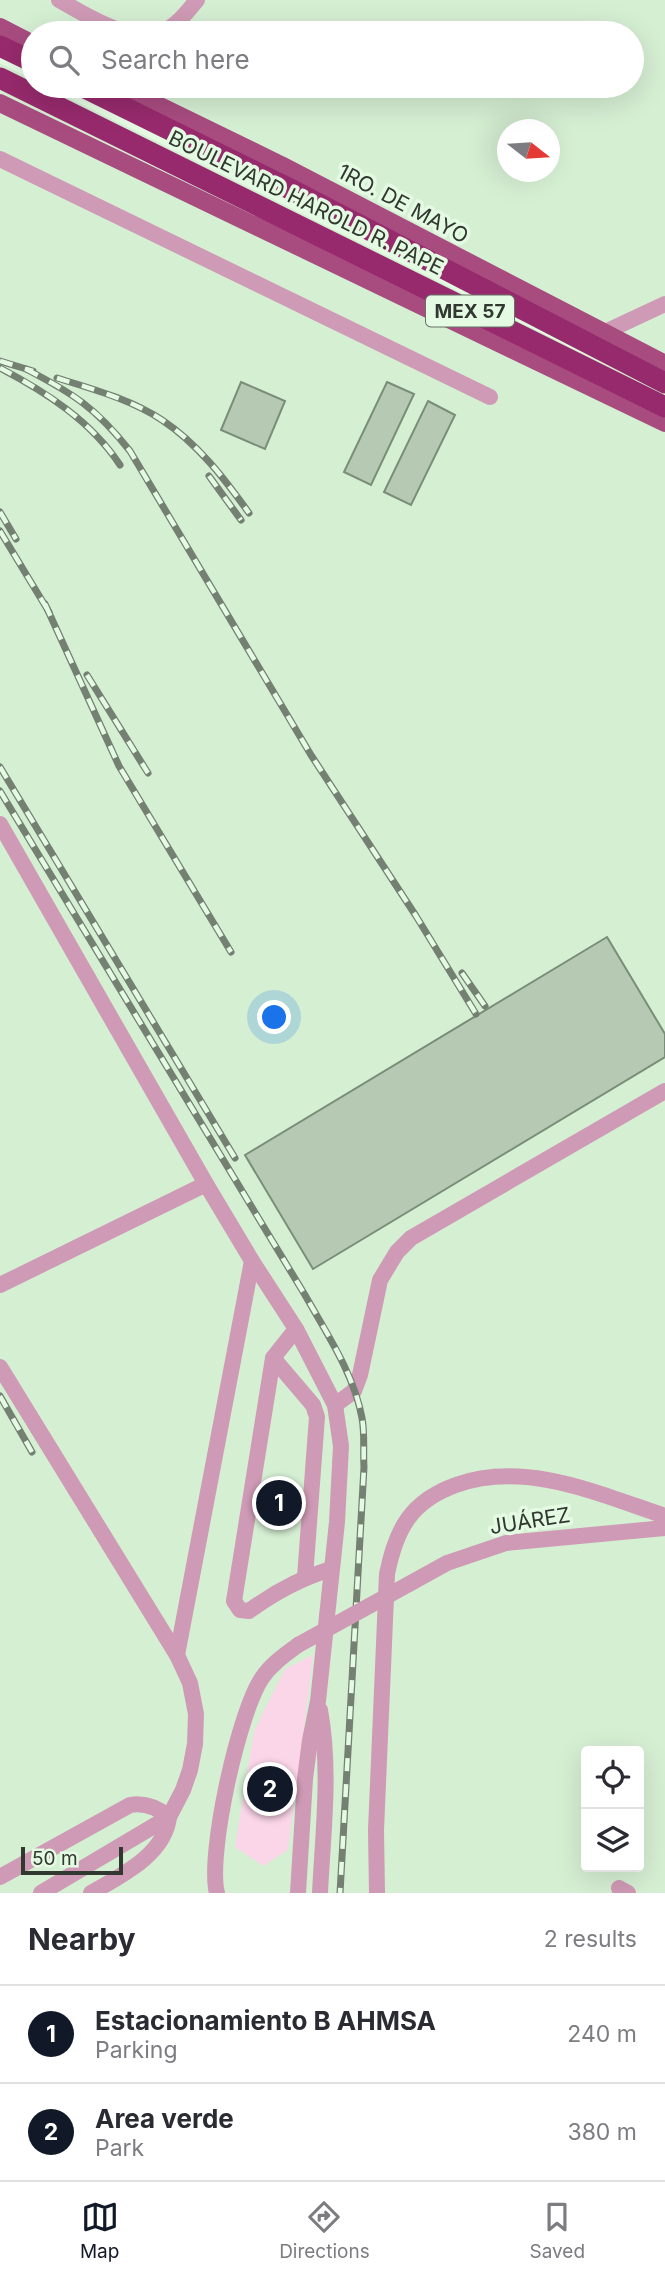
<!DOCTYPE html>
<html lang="en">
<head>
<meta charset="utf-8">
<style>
	body { margin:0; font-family:Inter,sans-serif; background:#f2f2f3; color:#2b2b33 }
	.controls { position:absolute; right:21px; bottom:21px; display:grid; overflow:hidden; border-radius:7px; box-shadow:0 7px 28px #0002 }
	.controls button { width:63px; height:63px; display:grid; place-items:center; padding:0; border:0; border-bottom:2px solid #e1e1e2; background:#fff; color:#2b2b33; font:35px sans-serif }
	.compass { position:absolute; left:497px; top:119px; width:63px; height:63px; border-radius:50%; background:#fff; box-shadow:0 7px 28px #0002; rotate:107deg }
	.scale { position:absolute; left:21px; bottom:18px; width:102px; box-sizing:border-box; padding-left:7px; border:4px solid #30382f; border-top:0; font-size:19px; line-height:24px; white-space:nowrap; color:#30382f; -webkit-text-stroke:5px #e5fae3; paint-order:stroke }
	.you { position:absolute; left:275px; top:1018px; width:24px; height:24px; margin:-18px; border:5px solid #fff; border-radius:50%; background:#1a73e8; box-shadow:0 0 0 10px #1a73e833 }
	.badge { display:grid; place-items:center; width:46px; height:46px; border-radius:50%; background:#111827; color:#fff; font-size:23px; font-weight:700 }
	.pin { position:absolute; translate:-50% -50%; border:4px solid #fff; box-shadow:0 2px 7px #0006 }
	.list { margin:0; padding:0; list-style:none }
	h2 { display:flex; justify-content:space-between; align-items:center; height:91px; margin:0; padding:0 28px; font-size:30px }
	h2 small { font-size:23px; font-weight:400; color:#7c7c81 }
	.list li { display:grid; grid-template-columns:46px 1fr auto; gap:21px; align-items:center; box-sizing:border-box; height:98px; padding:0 28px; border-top:2px solid #e1e1e2 }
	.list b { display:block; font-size:26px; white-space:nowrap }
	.list p { margin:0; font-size:23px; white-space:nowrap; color:#7c7c81 }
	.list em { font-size:23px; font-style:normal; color:#7c7c81 }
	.icon { flex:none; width:38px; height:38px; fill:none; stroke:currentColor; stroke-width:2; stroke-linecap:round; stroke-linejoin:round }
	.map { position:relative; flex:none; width:665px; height:1893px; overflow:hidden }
	.search { position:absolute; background:#fff; box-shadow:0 7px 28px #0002; left:21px; right:21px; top:21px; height:77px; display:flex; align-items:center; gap:18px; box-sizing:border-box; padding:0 24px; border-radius:38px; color:#7c7c81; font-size:26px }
	.sheet { height:287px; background:#fff }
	nav { display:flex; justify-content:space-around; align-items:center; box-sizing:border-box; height:98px; border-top:2px solid #e1e1e2; background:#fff; font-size:19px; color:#7c7c81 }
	nav a { display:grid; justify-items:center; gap:4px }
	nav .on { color:#111827 }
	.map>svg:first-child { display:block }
	.built { fill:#d5efd3; fill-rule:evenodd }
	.green { fill:#fbd5e8 }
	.building { fill:#b5c9b3; stroke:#7a8d78; stroke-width:2 }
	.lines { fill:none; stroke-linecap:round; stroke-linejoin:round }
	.minor { stroke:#cf9ab5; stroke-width:16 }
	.major { stroke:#a84c80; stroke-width:18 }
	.highway { stroke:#972a6d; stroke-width:21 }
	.rail-casing { stroke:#738072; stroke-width:7 }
	.rail { stroke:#e5fae3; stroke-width:4.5; stroke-dasharray:13; stroke-linecap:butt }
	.minor-bridge { stroke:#cf9ab5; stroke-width:16 }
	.labels { text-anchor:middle; stroke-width:7; stroke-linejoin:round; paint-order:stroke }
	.shield { fill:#e5fae3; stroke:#667265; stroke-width:2 }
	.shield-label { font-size:19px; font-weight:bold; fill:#30382f }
	.street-label { font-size:21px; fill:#30382f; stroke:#e5fae3 }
</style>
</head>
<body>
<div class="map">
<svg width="665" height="1893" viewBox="0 0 665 1893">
	<rect width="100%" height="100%" fill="#e5fae3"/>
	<g class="built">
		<path d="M0 0H665V354L134 86H632V33H33V35L0 18ZM508 130H550V172H508Z"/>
		<path d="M0 63 33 80V86H45L665 394V1893H0ZM586 1751H639V1867H586Z"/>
	</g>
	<polygon class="green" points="313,1655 288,1850 263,1866 235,1847 254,1731 285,1669"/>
	<g class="building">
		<polygon points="241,382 285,401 265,449 221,430"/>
		<polygon points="387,382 414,394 371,485 344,472"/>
		<polygon points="428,401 455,415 411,505 384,492"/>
		<polygon points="607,937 665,1034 665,1057 313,1269 245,1155"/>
	</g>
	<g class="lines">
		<g class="minor">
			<path d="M59 0C88 16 126 42 161 32 176 27 188 11 197 0"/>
			<polyline points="0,159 490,397"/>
			<polyline points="603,333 665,304"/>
			<polyline points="0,824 206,1184 252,1261 296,1329 335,1405 341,1446 337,1522 318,1701 310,1740 305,1779 298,1893"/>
			<polyline points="0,1285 206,1184"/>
			<path d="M296 1329 273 1358 234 1601 240 1610 249 1611C275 1592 301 1578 331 1569"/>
			<polyline points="273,1358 313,1405 317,1417 305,1577"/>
			<polyline points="0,1367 177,1655 190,1683 196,1714 195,1744 190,1770 183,1790 169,1817 41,1893"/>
			<polyline points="335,1405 354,1391 360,1375 380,1280 397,1252 411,1238 665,1091"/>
			<polyline points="409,1584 447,1563 506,1543 665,1528"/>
			<polyline points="177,1655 252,1261"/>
			<path d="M0 1877 130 1805C146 1802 158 1808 169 1817 165 1855 120 1876 91 1893"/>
			<polyline points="619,1888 628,1893"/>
			<path d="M217 1893C207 1855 239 1711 262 1678 271 1664 285 1655 298 1645"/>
			<path d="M320 1893C323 1831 331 1771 320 1710"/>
			<path d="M377 1893 376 1830 387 1574C396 1529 411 1501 456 1485 525 1460 599 1494 665 1516"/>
		</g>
		<g class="major">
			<polyline points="0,27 33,44"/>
			<polyline points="119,86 281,165 665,364"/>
			<polyline points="0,103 665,423"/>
		</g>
		<g class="highway">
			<polyline points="0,46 33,62"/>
			<polyline points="0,78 665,407"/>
			<polyline points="81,86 290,189 665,383"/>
		</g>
		<defs>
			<g id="rail">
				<polyline points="0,361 33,371"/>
				<path d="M0 368C46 392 91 421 120 465"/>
				<path d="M26 369C74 394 96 408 130 451L311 755 416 916 476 1014"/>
				<path d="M57 378C92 389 130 399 162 420 198 444 224 478 249 513"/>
				<polyline points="209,476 241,520"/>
				<polyline points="0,512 16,539"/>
				<polyline points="0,531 49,612"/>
				<polyline points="45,604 119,766 231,952"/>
				<polyline points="87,675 148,773"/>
				<polyline points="0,767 235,1158"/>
				<path d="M0 791 305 1295C327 1334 354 1374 362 1418 365 1434 363 1451 364 1467L340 1893"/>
				<polyline points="462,973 485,1006"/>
				<polyline points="0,1396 32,1452"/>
			</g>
		</defs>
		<use href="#rail" class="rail-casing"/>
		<use href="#rail" class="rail"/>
		<polyline class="minor-bridge" points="298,1645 409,1584"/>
	</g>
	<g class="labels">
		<rect class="shield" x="426" y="295.5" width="88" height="31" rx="5"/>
		<g class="shield-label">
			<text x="470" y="318">MEX 57</text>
		</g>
		<g class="street-label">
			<text transform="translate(306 203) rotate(26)" y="7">BOULEVARD HAROLD R. PAPE</text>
			<text transform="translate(403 204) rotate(28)" y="7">1RO. DE MAYO</text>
			<text transform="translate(530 1521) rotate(-9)" y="7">JUÁREZ</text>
		</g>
	</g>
</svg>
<div class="controls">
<button><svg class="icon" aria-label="locate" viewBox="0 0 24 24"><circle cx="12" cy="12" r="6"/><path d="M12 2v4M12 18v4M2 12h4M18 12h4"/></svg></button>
<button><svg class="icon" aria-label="layers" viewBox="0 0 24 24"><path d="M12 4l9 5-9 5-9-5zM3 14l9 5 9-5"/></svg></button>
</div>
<svg class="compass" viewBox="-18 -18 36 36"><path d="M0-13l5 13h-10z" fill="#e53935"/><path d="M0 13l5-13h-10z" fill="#7c7c81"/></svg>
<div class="scale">50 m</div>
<div class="you"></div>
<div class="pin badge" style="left:279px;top:1503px">1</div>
<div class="pin badge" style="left:270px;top:1789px">2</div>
<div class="search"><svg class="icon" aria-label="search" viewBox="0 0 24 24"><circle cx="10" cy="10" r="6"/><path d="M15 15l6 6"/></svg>Search here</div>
</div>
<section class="sheet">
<h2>Nearby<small>2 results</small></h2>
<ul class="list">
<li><span class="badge">1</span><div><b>Estacionamiento B AHMSA</b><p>Parking</p></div><em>240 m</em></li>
<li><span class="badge">2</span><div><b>Area verde</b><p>Park</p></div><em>380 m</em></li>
</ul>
</section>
<nav>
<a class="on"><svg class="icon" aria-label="map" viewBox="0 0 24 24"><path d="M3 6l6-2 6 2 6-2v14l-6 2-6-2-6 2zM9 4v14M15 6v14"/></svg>Map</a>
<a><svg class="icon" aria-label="directions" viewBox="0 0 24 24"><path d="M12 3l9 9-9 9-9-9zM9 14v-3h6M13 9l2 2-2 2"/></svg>Directions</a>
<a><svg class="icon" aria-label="saved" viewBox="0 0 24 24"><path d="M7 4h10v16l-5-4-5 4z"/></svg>Saved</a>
</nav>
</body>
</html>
